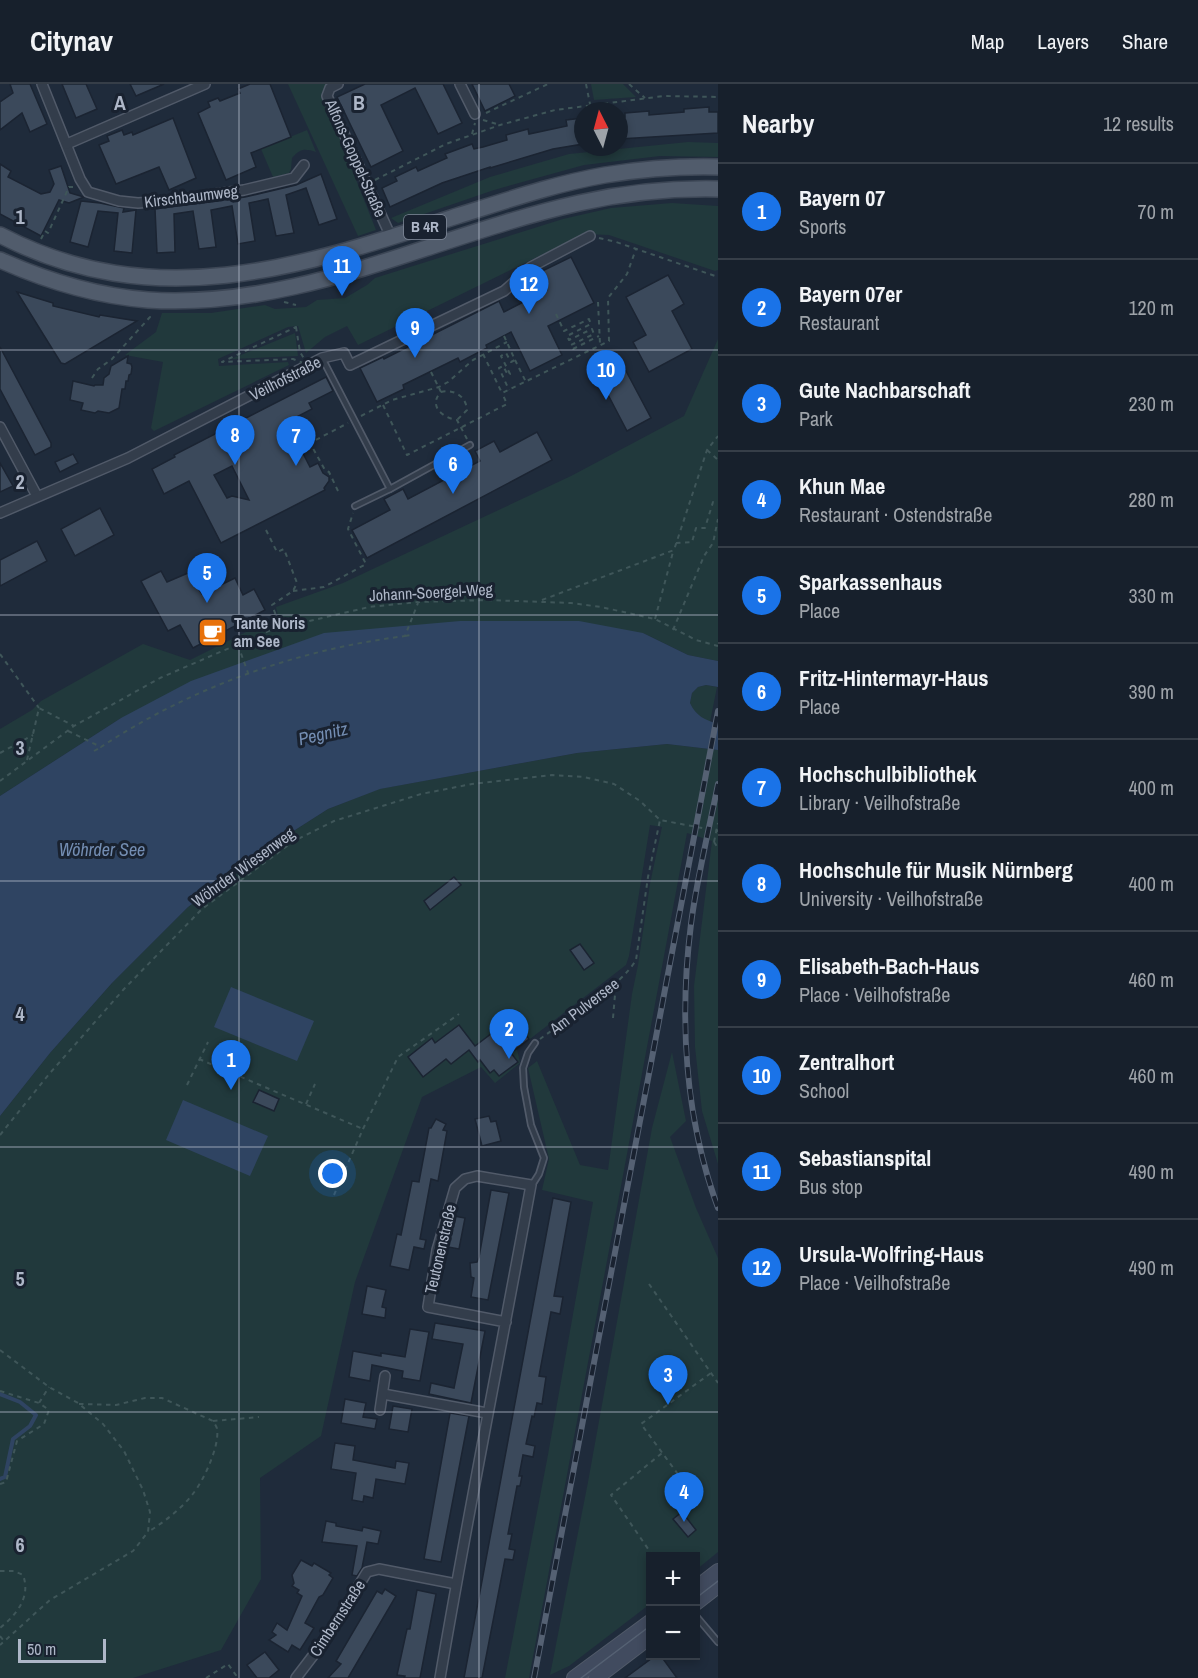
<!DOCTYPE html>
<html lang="en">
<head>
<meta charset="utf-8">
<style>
	body { margin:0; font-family:"Archivo Narrow",sans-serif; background:#202834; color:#f1f3f6 }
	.controls { position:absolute; right:18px; bottom:18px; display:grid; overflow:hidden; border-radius:0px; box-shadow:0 3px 9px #0003 }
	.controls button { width:54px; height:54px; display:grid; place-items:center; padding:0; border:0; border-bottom:2px solid #363e48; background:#17202c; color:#f1f3f6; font:30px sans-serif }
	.compass { position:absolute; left:574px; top:18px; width:54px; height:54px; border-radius:50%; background:#17202c; box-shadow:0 3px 9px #0003; rotate:354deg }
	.scale { position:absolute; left:18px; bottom:15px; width:88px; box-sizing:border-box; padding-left:6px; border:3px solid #aeb7c8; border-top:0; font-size:16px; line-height:21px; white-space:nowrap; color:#aeb7c8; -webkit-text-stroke:4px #192230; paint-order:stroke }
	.you { position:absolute; left:333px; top:1090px; width:21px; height:21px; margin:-15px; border:4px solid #fff; border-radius:50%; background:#1a73e8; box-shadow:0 0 0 9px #1a73e833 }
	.badge { display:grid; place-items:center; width:39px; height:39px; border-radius:50%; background:#1a73e8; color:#fff; font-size:20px; font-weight:700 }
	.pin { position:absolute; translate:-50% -50px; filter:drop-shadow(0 2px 3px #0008) }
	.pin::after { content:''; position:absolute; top:32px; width:21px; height:18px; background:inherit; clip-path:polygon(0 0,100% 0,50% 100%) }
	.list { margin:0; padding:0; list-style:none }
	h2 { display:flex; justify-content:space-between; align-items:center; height:78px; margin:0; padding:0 24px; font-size:26px }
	h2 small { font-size:20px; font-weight:400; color:#9ea3a9 }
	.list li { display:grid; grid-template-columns:39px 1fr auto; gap:18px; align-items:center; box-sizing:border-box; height:96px; padding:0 24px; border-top:2px solid #363e48 }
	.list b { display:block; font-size:22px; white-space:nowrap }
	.list p { margin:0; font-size:20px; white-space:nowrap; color:#9ea3a9 }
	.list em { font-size:20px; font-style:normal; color:#9ea3a9 }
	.map { position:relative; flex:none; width:718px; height:1594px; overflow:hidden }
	header { display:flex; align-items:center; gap:36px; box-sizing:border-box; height:84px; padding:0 30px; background:#17202c; border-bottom:2px solid #363e48 }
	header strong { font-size:28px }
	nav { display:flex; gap:33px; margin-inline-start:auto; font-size:21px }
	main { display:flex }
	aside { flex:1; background:#17202c }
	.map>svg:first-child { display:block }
	.green { fill:#21393c }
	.water { fill:#2f4462 }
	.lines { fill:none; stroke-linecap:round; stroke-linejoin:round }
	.stream { stroke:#2f4462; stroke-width:4 }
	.building { fill:#3b495b; stroke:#1b2432; stroke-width:1.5; fill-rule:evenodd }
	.lane-casing { stroke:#515a69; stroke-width:8 }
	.street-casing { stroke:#515a69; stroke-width:12 }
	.secondary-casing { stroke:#515a69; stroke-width:16 }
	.primary-casing { stroke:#3c4655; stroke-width:18 }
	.path { stroke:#3f5659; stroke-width:2; stroke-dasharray:4.5 4.5; stroke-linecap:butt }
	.lane { stroke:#333d4b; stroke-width:4.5 }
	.street { stroke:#333d4b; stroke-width:9 }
	.secondary { stroke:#414b5f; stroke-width:14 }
	.primary { stroke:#515c6c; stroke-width:15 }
	.tram { stroke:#556173; stroke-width:1.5 }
	.rail-casing { stroke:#556173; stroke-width:6 }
	.rail { stroke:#192230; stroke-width:4; stroke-dasharray:11; stroke-linecap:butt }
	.path-bridge { stroke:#3f5659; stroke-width:2; stroke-dasharray:4.5 4.5; stroke-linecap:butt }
	.grid { fill:none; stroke:#aeb7c8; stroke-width:1.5; stroke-opacity:0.55 }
	.labels { text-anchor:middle; stroke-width:6; stroke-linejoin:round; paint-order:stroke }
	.shield { fill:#192230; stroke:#818a9a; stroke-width:1.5 }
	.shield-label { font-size:15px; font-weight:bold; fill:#aeb7c8 }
	.street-label { font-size:16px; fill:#aeb7c8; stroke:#192230 }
	.poi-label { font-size:16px; font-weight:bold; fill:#aeb7c8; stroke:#192230; text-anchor:start }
	.water-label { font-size:18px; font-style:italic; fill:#738db2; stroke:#192230 }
	.grid-label { font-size:20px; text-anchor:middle; font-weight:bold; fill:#aeb7c8; stroke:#192230; stroke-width:6; stroke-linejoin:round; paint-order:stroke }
</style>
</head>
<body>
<header>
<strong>Citynav</strong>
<nav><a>Map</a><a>Layers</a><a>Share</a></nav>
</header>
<main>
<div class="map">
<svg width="718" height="1594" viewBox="0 0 718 1594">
	<rect width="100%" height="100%" fill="#1f2b3b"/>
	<g class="green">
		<polygon points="288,0 328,0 322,10 376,146 358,152"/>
		<polygon points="591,0 623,0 636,13 594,16"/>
		<path d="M307 46 316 68C304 64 300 65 292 74L291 85 289 89 273 93 261 65Z"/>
		<polygon points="688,58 718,59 718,73 660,72 584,81 494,106 398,139 391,134 490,93 569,70"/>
		<polygon points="672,119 718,122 718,186 715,187 609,151 584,150 358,261 347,242 325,253 306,269 298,242 288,243 218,275 219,282 288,278 289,281 154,347 151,344 163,278 125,271 156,248 162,229 211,229 265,221 275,225 306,223 317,216 345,214 367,201 375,194 563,135 611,124"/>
		<polygon points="295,249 298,272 231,275"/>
		<polygon points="718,255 718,577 688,571 643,549 121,634 0,712 0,645 32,626 41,617 143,560 190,576 278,532 276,523 343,499 571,392 684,332"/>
		<path d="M706 601 717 603 710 638C700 634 694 628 690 619L692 609 698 603Z"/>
		<polygon points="667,660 718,666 718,1080 702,1027 695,963 694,902 712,757 687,749 529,1594 505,1594 547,1376 593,1118 542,1106 549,1075 528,984 537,977 580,1081 608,1086 632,910 638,881 650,800 662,743 650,741 629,872 626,881 517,965 520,979 495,999 481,983 422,1013 355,1198 321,1352 260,1394 261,1495 221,1566 133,1594 0,1594 0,1032 50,969 112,899 188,823 281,755 328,725 379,705 577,669"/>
		<polygon points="672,968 686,1037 670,1053 696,1124 718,1174 718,1468 696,1486 696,1472 650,1472 650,1520 569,1582 550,1591 588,1398 652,1044"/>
	</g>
	<g class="water">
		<path d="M460 537H579L643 549 688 571 718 577V603L706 601 698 603 692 609 690 619C696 632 705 636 718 640V666L667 660 577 669 380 705 328 725 281 755 188 823 112 899 50 969 0 1032V712L121 634 191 597 324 549Z"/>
		<polygon points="231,903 314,937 297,977 214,943"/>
		<polygon points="183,1016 268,1052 250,1092 166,1056"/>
	</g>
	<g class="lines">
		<polyline class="stream" points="0,1310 20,1318 36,1331 30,1342 13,1355 5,1393 0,1395"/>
	</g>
	<g class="building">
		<polygon points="10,0 30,0 47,40 30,48 22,29 0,46 0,18 13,9"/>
		<polygon points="62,0 86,0 97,25 76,34"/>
		<polygon points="130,0 164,0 136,12"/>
		<polygon points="250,0 270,0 291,53 251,69 256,83 226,96 198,29 210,23 208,18 218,14 220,17 240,9 238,5"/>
		<polygon points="365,0 443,0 462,39 438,50 415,4 381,21 403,67 371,83 337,13"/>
		<polygon points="472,0 509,0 515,12 485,27"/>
		<polygon points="709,23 709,28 718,28 718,49 619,55 619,34 625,33 625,29 649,27 649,31 684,28 684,25"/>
		<polygon points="173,34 196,94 169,106 159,83 116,100 99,61 109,57 107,52 122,46 124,51 132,48 133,51"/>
		<polygon points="583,34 583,60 553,65 490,84 490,83 442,99 390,123 382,104 397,97 395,93 416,83 418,87 447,74 445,70 472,60 474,65 483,63 507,56 506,51 528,45 529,50 567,42 566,36"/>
		<polygon points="0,80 11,87 8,93 41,110 50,108 54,100 49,86 61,82 70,109 84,113 69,119 59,116 41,152 0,130"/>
		<polygon points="321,90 337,135 319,141 306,104 286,111 294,149 276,152 268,115 249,119 255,157 238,160 232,122 211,126 216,163 199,165 193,127 174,130 175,168 157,169 155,125 245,113 296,101"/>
		<polygon points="81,117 100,119 124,124 123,128 136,126 132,169 114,167 118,129 98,127 88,163 70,158"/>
		<polygon points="571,173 594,219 548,242 562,271 530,287 511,248 486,261 487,264 460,278 458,274 403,301 404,305 377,318 360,284 383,273 384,275 499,217 504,228 547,206 538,189"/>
		<polygon points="668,191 684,220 672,227 692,265 649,288 633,258 646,251 626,213"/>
		<polygon points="17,208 53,219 53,222 99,233 100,231 137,237 65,280 61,279"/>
		<polygon points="0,263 51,359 51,363 35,371 0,305"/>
		<polygon points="617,270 651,334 627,347 593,282"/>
		<polygon points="128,272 127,279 131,280 132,283 131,290 129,291 128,297 126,297 125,305 122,305 119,324 109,329 98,327 95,329 81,326 83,319 70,316 73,297 94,302 95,301 103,301 104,294 109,290 111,282"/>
		<path d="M326 293 333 307 309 319 312 325 287 338 310 383 318 379 323 389 329 393V397L324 404 325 406 221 459 189 397 164 410 152 385 175 373 174 371ZM232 382 249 416 232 412 227 414 214 391Z"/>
		<polygon points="537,348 552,376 367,474 352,446 390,426 384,415 403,405 408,415 480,377 475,367 494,357 500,368"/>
		<polygon points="73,370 78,379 60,388 55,378"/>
		<polygon points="0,379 13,402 0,408"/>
		<polygon points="100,424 114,451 75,472 61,445"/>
		<polygon points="37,457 47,477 0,502 0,476"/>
		<polygon points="161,487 167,498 188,489 202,510 235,494 243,511 254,505 265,526 193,564 180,541 168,547 141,497"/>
		<polygon points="454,793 461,801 430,826 424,817"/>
		<polygon points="580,860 594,879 584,886 570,866"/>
		<polygon points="515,936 529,955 511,969 518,978 499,992 494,986 490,989 480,976 478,978 469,966 451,980 446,975 423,993 408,973 432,954 435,959 459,941 475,962 504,940 505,943"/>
		<polygon points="259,1006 279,1015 274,1027 253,1018"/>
		<polygon points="489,1032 491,1038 496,1037 501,1057 482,1062 475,1035"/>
		<polygon points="436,1035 446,1040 443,1046 447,1047 438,1097 431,1095 420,1155 426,1156 424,1165 414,1163 409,1186 390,1182 397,1150 401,1151 412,1097 419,1098 429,1044 431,1044"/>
		<polygon points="491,1106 509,1109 488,1216 471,1213 474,1194 471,1193 470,1179 477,1178 479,1173"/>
		<polygon points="553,1114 571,1118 554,1212 563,1213 560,1230 551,1228 539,1292 546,1293 542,1320 537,1319 534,1333 532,1332 526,1360 535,1362 533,1373 523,1371 519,1392 522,1392 520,1402 517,1402 508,1450 512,1450 509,1465 515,1466 513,1476 505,1475 482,1594 464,1594"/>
		<polygon points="454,1132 465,1134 459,1165 448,1163"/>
		<polygon points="367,1202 386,1206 382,1223 386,1224 385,1234 362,1230"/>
		<polygon points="435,1239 485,1247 471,1319 429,1310 431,1299 454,1304 463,1260 432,1255"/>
		<polygon points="410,1245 429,1248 420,1297 402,1294 403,1287 372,1281 370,1297 349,1293 353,1267 381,1272 381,1269 405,1273"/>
		<polygon points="345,1315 366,1319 363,1333 377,1335 375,1345 341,1339"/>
		<polygon points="393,1322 412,1325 408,1348 389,1345"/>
		<polygon points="450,1329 469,1332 441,1478 424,1475"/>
		<polygon points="335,1359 355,1362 353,1376 395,1384 396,1377 409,1379 405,1400 376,1395 373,1414 364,1412 363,1418 352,1416 356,1389 331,1385"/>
		<polygon points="682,1428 696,1446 688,1453 673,1435"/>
		<polygon points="326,1437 336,1439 336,1442 362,1447 363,1443 381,1447 378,1460 367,1458 362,1484 357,1492 352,1491 357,1462 322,1458"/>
		<polygon points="301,1476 312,1482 314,1479 331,1489 329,1491 333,1494 323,1511 319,1513 305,1539 314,1544 300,1566 292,1561 288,1568 269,1556 276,1551 272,1548 277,1539 287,1546 302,1512 297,1509 299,1506 292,1502 294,1499 292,1491"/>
		<polygon points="385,1505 396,1512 348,1594 328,1594 341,1580 336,1577 377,1507 382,1510"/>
		<polygon points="417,1506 436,1510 420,1594 404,1594 405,1592 397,1591 407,1545 410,1545"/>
		<polygon points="265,1568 279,1586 269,1594 257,1594 247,1581"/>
		<polygon points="655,1572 661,1572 677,1594 625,1594"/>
	</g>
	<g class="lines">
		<defs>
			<g id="lane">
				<polyline points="322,274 390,405 355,422"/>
				<polyline points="390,405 470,361"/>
				<polyline points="532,1101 539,1090 544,1074 531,1041 524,1003 523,984 528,969 535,959"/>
				<polyline points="696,1532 718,1558"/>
			</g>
			<g id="street">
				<polyline points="42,0 80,95 88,108 119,117 138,119 166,117 244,106 294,94 304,81"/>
				<polyline points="338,0 330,4 327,12 391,153"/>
				<polyline points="460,0 475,30"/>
				<polyline points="67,60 205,0"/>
				<polyline points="0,343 37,412"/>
				<polyline points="0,429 128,374 322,274 344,269 350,281 504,207 531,183 590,152"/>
				<polyline points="383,1310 487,1329"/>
				<polyline points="380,1326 385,1292"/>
				<polyline points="296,1594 328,1552 367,1488 379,1485 456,1500"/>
				<path d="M440 1594C468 1429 501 1265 531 1101L477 1092 465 1095 455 1104 437 1166 428 1223 506 1238"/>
			</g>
			<g id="secondary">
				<polyline points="696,1504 718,1487"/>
				<polyline points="696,1519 718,1502"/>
				<polyline points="574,1594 650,1538"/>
				<polyline points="596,1594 650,1553"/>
			</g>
			<g id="primary">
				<path d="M0 151C156 232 301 183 457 132 505 117 554 100 605 91 642 85 680 82 718 83"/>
				<path d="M0 176C47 197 96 212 148 216 299 226 435 151 579 119 624 109 671 104 718 105"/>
			</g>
		</defs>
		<use href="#lane" class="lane-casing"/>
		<use href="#street" class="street-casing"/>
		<use href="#secondary" class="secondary-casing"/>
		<use href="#primary" class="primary-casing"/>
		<g class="path">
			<polyline points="586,0 590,20"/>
			<polyline points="629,0 645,14"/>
			<polyline points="486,29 548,0"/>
			<polyline points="483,36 497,40"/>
			<polyline points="472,50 475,39"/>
			<polyline points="375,96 446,60 500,41 555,26 664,12 718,13"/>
			<polyline points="599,154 616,158 718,193"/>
			<polyline points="41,155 45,147 48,149 69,103 73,103"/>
			<polyline points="284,218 296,221"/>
			<polyline points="598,218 600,260"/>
			<polyline points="556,230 564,247 589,235 591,240 567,252 569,256 592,245 594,250 571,261 573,265 599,252"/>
			<polygon points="296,243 300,268 308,281 293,275 222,278"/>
			<polyline points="504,252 515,276 511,278 506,269 501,272 510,290 508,291 503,282 499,284 509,306"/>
			<polyline points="483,270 502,309 609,257 608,214 627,190 636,165"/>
			<polyline points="515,276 526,298"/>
			<path d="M431 288 441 308C428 321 442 334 457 336L467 355"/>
			<polyline points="92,294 98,285 112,275 150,233 150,228"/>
			<path d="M441 308C454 305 466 312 467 326L457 336"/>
			<polyline points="383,321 407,371 507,320 502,309"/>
			<polyline points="361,332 392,316 439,303 448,298 473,276 507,258"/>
			<polyline points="300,364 310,359"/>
			<polyline points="707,366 718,376"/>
			<polyline points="338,407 329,388 325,386 310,359 348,339"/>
			<polyline points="266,446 277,468 284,465 297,499 293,507 272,521 280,542"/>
			<polyline points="676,459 692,458 696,444 705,444 713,418 718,419"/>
			<polyline points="293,507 324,503 366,480 348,445 353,429"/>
			<polyline points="542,516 674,466 707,366 718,352"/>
			<polyline points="655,535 673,468"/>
			<polyline points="673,546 704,472 713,459 718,435"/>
			<polyline points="405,552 412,551"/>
			<polyline points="238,561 248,589"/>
			<polyline points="0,570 39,624"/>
			<path d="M68 647 101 663C192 603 296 566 405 552L418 519"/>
			<polyline points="94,667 101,663"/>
			<polyline points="0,669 33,651"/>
			<polyline points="27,676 39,624 74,642"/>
			<polyline points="0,697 74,642 160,594 271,546 369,523 418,518 488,516 571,519 601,523 655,535 696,556 718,562"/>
			<polyline points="714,758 718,764"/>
			<polyline points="613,934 616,899"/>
			<path d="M540 955C566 936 621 902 636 876L648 793 660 736"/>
			<polyline points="199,975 363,1045"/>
			<polyline points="240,992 249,971"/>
			<polyline points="187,1001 208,958"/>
			<polyline points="306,1020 315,1000"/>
			<polyline points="0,1051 50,989 124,905 202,825 294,757 334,737 421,710 472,700 552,691 584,693 614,700 640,717 660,736 718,747"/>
			<polyline points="334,1111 363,1045 398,973 459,930"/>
			<polyline points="649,1200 718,1299"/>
			<polyline points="0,1266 49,1303 78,1319 103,1340 124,1367 143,1406 150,1428 148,1448 133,1467 50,1516 0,1561"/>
			<polyline points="0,1307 39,1319"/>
			<path d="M79 1320 116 1321 145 1314H162L213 1337C214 1339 217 1343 217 1345 220 1362 203 1398 192 1411 180 1426 164 1438 148 1448"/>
			<polyline points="213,1337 259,1333"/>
			<polyline points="0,1400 6,1398 17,1357 44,1340 49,1326 39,1319 49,1303"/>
			<polyline points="694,1412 641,1340 711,1289"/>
			<polyline points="653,1472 611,1411 662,1369"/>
			<path d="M0 1487H14L23 1491C31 1513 17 1530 0 1544"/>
			<polyline points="0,1552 4,1557"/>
			<polyline points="206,1594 228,1580 238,1594"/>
		</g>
		<use href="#lane" class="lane"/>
		<use href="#street" class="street"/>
		<use href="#secondary" class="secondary"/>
		<use href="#primary" class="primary"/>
		<g class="tram">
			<polyline points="696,1514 718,1497"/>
			<polyline points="581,1594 650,1542"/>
		</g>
		<defs>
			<g id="rail">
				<path d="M718 700C709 746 697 793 691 840 679 935 685 1034 718 1124"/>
				<polyline points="534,1594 718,627"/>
			</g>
		</defs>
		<use href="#rail" class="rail-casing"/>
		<use href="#rail" class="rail"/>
		<polyline class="path-bridge" points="714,758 718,739"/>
	</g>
	<path class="grid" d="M239 0V1594M479 0V1594M0 266H718M0 531H718M0 797H718M0 1063H718M0 1328H718"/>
	<defs>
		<symbol id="cafe-square" viewBox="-11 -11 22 22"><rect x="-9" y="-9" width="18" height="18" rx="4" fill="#e8710a" stroke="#192230"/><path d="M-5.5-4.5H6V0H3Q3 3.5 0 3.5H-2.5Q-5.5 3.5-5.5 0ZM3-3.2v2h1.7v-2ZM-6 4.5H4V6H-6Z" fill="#fff"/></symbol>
	</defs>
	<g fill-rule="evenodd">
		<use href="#cafe-square" x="196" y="532" width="33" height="33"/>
	</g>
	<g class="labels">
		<rect class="shield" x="404" y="131" width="42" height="24" rx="4.5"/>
		<g class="shield-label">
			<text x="425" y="148">B 4R</text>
		</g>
		<g class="street-label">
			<text transform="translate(356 74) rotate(66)" y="6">Alfons-Goppel-Straße</text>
			<text transform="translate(191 112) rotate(-7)" y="6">Kirschbaumweg</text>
			<text transform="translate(285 294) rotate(-27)" y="6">Veilhofstraße</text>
			<text transform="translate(431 508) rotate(-3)" y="6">Johann-Soergel-Weg</text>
			<text transform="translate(243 783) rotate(-36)" y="6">Wöhrder Wiesenweg</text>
			<text transform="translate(584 922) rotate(-37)" y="6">Am Pulversee</text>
			<text transform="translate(440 1165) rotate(-77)" y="6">Teutonenstraße</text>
			<text transform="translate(337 1534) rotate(-57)" y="6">Cimbernstraße</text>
		</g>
		<g class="poi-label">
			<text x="234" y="545">Tante Noris<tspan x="234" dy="18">am See</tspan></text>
		</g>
		<g class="water-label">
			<text transform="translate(323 650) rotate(-13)" y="6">Pegnitz</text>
			<text x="102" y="772">Wöhrder See</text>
		</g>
	</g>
	<g class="grid-label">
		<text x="120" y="26">A</text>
		<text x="359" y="26">B</text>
		<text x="20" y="140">1</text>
		<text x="20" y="405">2</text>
		<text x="20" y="671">3</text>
		<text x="20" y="937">4</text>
		<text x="20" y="1202">5</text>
		<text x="20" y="1468">6</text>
	</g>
</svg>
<div class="controls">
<button>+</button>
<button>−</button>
</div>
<svg class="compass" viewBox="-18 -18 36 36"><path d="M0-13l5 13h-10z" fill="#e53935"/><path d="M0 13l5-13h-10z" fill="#9ea3a9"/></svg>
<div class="scale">50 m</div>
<div class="you"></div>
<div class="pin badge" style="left:231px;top:1006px">1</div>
<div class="pin badge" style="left:509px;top:975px">2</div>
<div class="pin badge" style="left:668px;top:1321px">3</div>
<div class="pin badge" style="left:684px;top:1438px">4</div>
<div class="pin badge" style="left:207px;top:519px">5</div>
<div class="pin badge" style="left:453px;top:410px">6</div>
<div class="pin badge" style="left:296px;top:382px">7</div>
<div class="pin badge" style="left:235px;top:381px">8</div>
<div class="pin badge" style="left:415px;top:274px">9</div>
<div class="pin badge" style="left:606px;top:316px">10</div>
<div class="pin badge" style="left:342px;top:212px">11</div>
<div class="pin badge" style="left:529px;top:230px">12</div>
</div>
<aside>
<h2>Nearby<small>12 results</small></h2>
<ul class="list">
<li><span class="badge">1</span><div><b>Bayern 07</b><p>Sports</p></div><em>70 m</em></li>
<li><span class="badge">2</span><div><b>Bayern 07er</b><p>Restaurant</p></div><em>120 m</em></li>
<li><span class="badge">3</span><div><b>Gute Nachbarschaft</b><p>Park</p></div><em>230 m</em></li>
<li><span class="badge">4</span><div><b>Khun Mae</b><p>Restaurant · Ostendstraße</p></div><em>280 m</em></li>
<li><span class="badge">5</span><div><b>Sparkassenhaus</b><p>Place</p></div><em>330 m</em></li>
<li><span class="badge">6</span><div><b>Fritz-Hintermayr-Haus</b><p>Place</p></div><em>390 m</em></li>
<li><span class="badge">7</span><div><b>Hochschulbibliothek</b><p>Library · Veilhofstraße</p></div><em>400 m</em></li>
<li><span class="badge">8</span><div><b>Hochschule für Musik Nürnberg</b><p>University · Veilhofstraße</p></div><em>400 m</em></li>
<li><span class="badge">9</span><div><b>Elisabeth-Bach-Haus</b><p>Place · Veilhofstraße</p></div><em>460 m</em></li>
<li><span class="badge">10</span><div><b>Zentralhort</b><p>School</p></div><em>460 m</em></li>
<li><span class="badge">11</span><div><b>Sebastianspital</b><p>Bus stop</p></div><em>490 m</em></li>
<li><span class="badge">12</span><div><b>Ursula-Wolfring-Haus</b><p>Place · Veilhofstraße</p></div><em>490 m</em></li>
</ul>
</aside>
</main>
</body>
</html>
